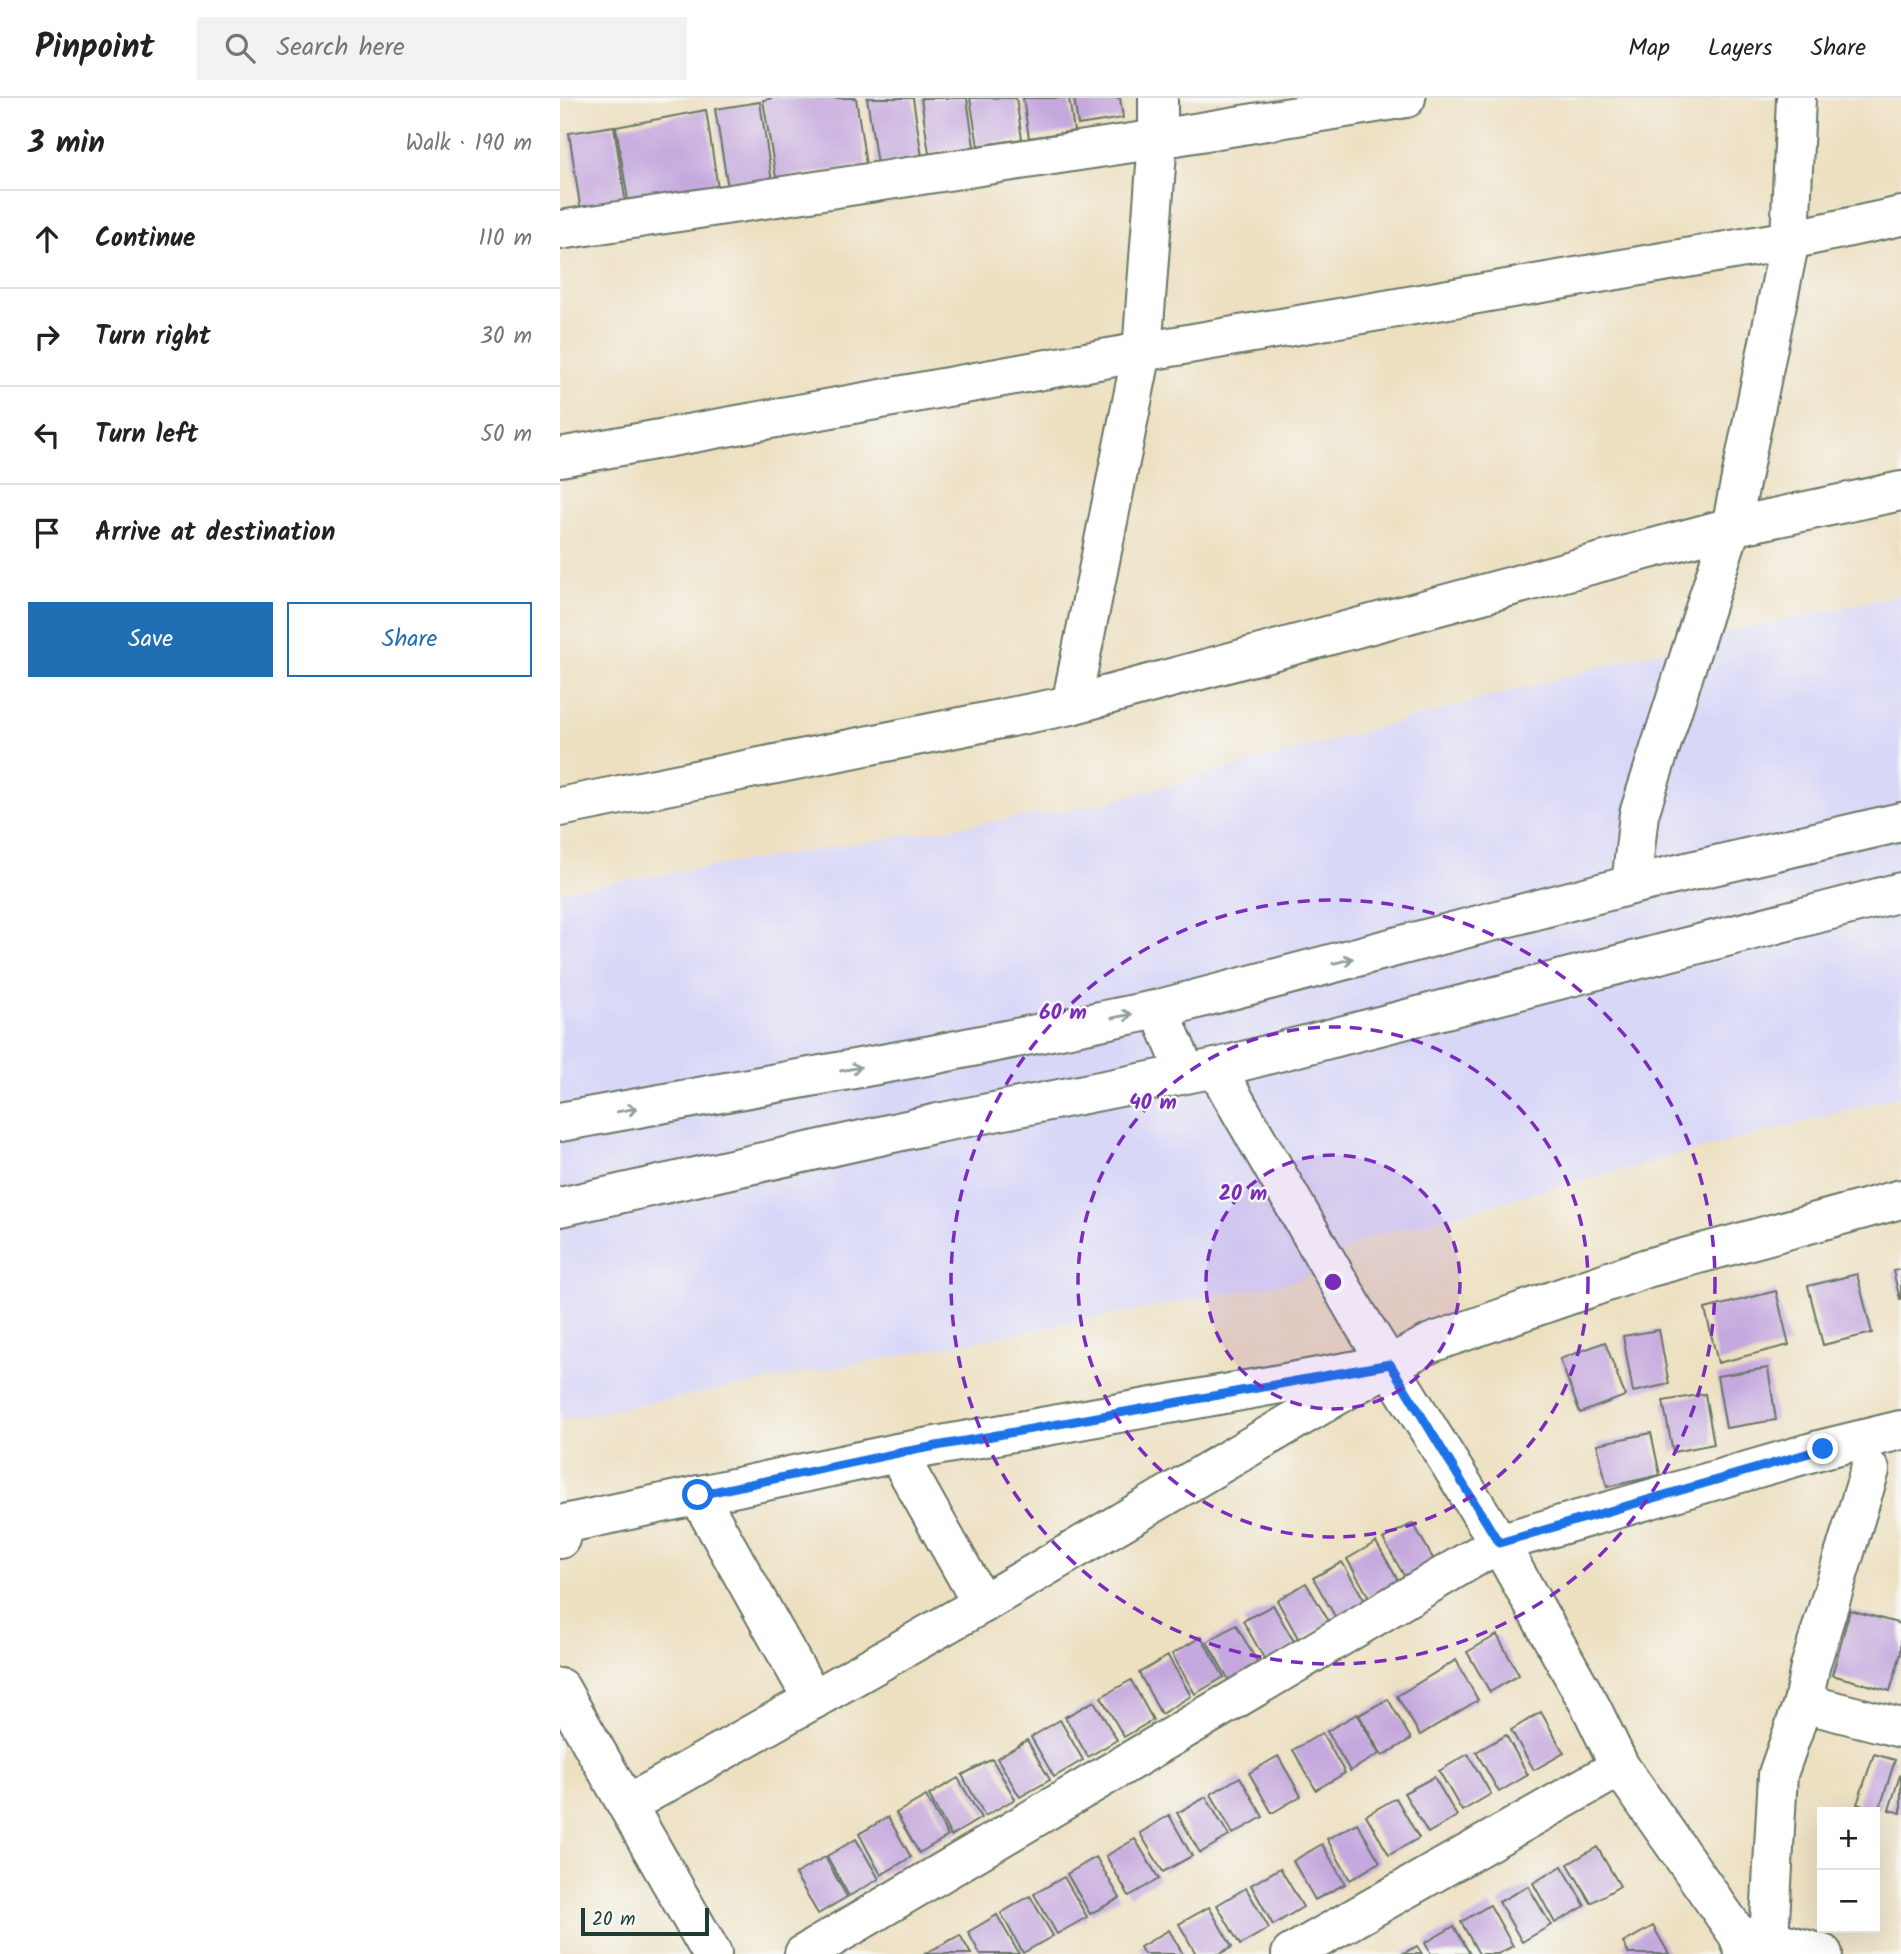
<!DOCTYPE html>
<html lang="en">
<head>
<meta charset="utf-8">
<style>
	body { margin:0; font-family:Kalam,sans-serif; background:#f2f2f2; color:#222 }
	.controls { position:absolute; right:21px; bottom:21px; display:grid; overflow:hidden; border-radius:0px; box-shadow:0 7px 28px #0002 }
	.controls button { width:63px; height:63px; display:grid; place-items:center; padding:0; border:0; border-bottom:2px solid #e0e0e0; background:#fff; color:#222; font:35px sans-serif }
	.scale { position:absolute; left:21px; bottom:18px; width:128px; box-sizing:border-box; padding-left:7px; border:4px solid #1f3d34; border-top:0; font-size:19px; line-height:24px; white-space:nowrap; color:#1f3d34; -webkit-text-stroke:5px #f6f6f2; paint-order:stroke }
	.stop { position:absolute; width:21px; height:21px; margin:-16px; border:5px solid #1a73e8; border-radius:50%; background:#fff }
	.stop.end { background:#1a73e8; border-color:#fff; box-shadow:0 2px 7px #0008 }
	.list { margin:0; padding:0; list-style:none }
	h2 { display:flex; justify-content:space-between; align-items:center; height:91px; margin:0; padding:0 28px; font-size:30px }
	h2 small { font-size:23px; font-weight:400; color:#767676 }
	.list li { display:grid; grid-template-columns:46px 1fr auto; gap:21px; align-items:center; box-sizing:border-box; height:98px; padding:0 28px; border-top:2px solid #e0e0e0 }
	.list b { display:block; font-size:26px; white-space:nowrap }
	.list em { font-size:23px; font-style:normal; color:#767676 }
	.actions { display:flex; gap:14px; padding:21px 28px }
	.actions a { flex:1; padding:16px 0; border:2px solid #1f6fb2; border-radius:0px; text-align:center; font-size:24px; color:#1f6fb2 }
	.actions .main { background:#1f6fb2; color:#fff }
	.icon { flex:none; width:38px; height:38px; fill:none; stroke:currentColor; stroke-width:2; stroke-linecap:round; stroke-linejoin:round }
	.map { position:relative; flex:none; width:1341px; height:1856px; overflow:hidden }
	header { display:flex; align-items:center; gap:42px; box-sizing:border-box; height:98px; padding:0 35px; background:#fff; border-bottom:2px solid #e0e0e0 }
	header strong { font-size:33px }
	nav { display:flex; gap:38px; margin-inline-start:auto; font-size:24px }
	.search { width:490px; height:63px; background:#f2f2f2; display:flex; align-items:center; gap:18px; box-sizing:border-box; padding:0 24px; border-radius:0px; color:#767676; font-size:26px }
	main { display:flex }
	aside { flex:1; background:#fff }
	.map>svg:first-child { display:block }
	.built { fill:#d8d7f8 }
	.building { fill:#c5a8de }
	.lines { fill:none; stroke-linecap:round; stroke-linejoin:round }
	.minor-casing { stroke:#677665; stroke-width:42 }
	.minor { stroke:#fff; stroke-width:38 }
	.oneway { stroke:#8f9e9a }
	.route { stroke:#1a73e8; stroke-width:9 }
	.ring { fill:none; stroke:#7b2cbf; stroke-width:3.5; stroke-dasharray:12 9 }
	.centre { fill:#7b2cbf; stroke:#f6f6f2; stroke-width:3.5 }
	.ring-label { font-size:21px; text-anchor:middle; font-weight:bold; fill:#7b2cbf; stroke:#f6f6f2; stroke-width:5; stroke-linejoin:round; paint-order:stroke }
</style>
</head>
<body>
<header>
<strong>Pinpoint</strong>
<div class="search"><svg class="icon" aria-label="search" viewBox="0 0 24 24"><circle cx="10" cy="10" r="6"/><path d="M15 15l6 6"/></svg>Search here</div>
<nav><a>Map</a><a>Layers</a><a>Share</a></nav>
</header>
<main>
<aside>
<h2>3 min<small>Walk · 190 m</small></h2>
<ul class="list">
<li><svg class="icon" aria-label="ahead" viewBox="0 0 24 24"><path d="M12 20V5M6 11l6-6 6 6"/></svg><div><b>Continue</b></div><em>110 m</em></li>
<li><svg class="icon" aria-label="right" viewBox="0 0 24 24"><path d="M7 20v-9h11M14 6l5 5-5 5"/></svg><div><b>Turn right</b></div><em>30 m</em></li>
<li><svg class="icon" aria-label="left" viewBox="0 0 24 24"><path d="M17 20v-9H6M10 6l-5 5 5 5"/></svg><div><b>Turn left</b></div><em>50 m</em></li>
<li><svg class="icon" aria-label="arrive" viewBox="0 0 24 24"><path d="M6 21V4h12l-3 4 3 4H6"/></svg><div><b>Arrive at destination</b></div></li>
</ul>
<div class="actions"><a class="main">Save</a><a>Share</a></div>
</aside>
<div class="map">
<svg width="1341" height="1856" viewBox="0 0 1341 1856">
	<rect width="100%" height="100%" fill="#f6f6f2"/>
	<filter id="ink" filterUnits="userSpaceOnUse"><feTurbulence type="fractalNoise" baseFrequency=".0143" numOctaves="2"/><feDisplacementMap in="SourceGraphic" scale="14" xChannelSelector="R" yChannelSelector="G"/><feConvolveMatrix kernelMatrix="1 2 1 2 8 2 1 2 1" color-interpolation-filters="sRGB"/></filter>
	<filter id="wash" filterUnits="userSpaceOnUse"><feTurbulence type="fractalNoise" baseFrequency=".00686" numOctaves="4" result="noise"/><feDisplacementMap in="SourceGraphic" scale="28" xChannelSelector="R" yChannelSelector="G"/><feGaussianBlur stdDeviation="1.57" result="paint"/><feColorMatrix in="noise" values="0 0 0 0 0 0 0 0 0 0 0 0 0 0 0 0 0 1.4 0 .05"/><feComposite in="paint" operator="in"/></filter>
	<g filter="url(#wash)">
		<rect width="100%" height="100%" fill="#ede0c1"/>
		<polygon class="built" points="1341,497 1341,998 806,1140 738,1182 0,1322 0,793 536,707 1172,533"/>
		<g id="blocks">
			<g class="building">
				<polygon points="213,0 296,0 306,67 216,80 203,2"/>
				<polygon points="307,0 353,0 362,59 317,66"/>
				<polygon points="361,0 407,0 414,49 369,56"/>
				<polygon points="410,0 456,0 462,41 418,48"/>
				<polygon points="463,0 509,0 514,33 469,40"/>
				<polygon points="514,0 560,0 563,20 518,27"/>
				<polygon points="200,4 212,83 168,90 155,11"/>
				<polygon points="146,12 158,91 69,108 56,29"/>
				<polygon points="54,28 66,107 21,114 9,35"/>
				<polygon points="1341,1171 1341,1201 1340,1201 1333,1173"/>
				<polygon points="1297,1176 1312,1235 1263,1247 1248,1188"/>
				<polygon points="1216,1193 1229,1247 1158,1265 1145,1211"/>
				<polygon points="1099,1232 1109,1286 1073,1294 1063,1238"/>
				<polygon points="1045,1244 1065,1298 1020,1315 1000,1261"/>
				<polygon points="1208,1270 1216,1322 1166,1330 1157,1278"/>
				<polygon points="1145,1296 1154,1346 1113,1354 1103,1303"/>
				<polygon points="1091,1335 1100,1377 1047,1389 1037,1346"/>
				<polygon points="853,1425 875,1464 846,1481 823,1441"/>
				<polygon points="816,1444 839,1484 810,1501 787,1461"/>
				<polygon points="782,1464 805,1503 776,1520 753,1480"/>
				<polygon points="746,1485 770,1525 739,1542 717,1502"/>
				<polygon points="713,1507 736,1547 706,1564 683,1523"/>
				<polygon points="1290,1512 1341,1526 1341,1555 1330,1593 1272,1577"/>
				<polygon points="676,1527 699,1567 670,1584 647,1544"/>
				<polygon points="937,1537 959,1577 930,1594 907,1554"/>
				<polygon points="641,1539 664,1579 635,1596 612,1556"/>
				<polygon points="608,1558 631,1598 601,1616 579,1575"/>
				<polygon points="896,1562 918,1602 860,1637 837,1598"/>
				<polygon points="571,1582 593,1622 564,1639 541,1599"/>
				<polygon points="828,1601 851,1641 822,1658 799,1617"/>
				<polygon points="534,1603 557,1642 528,1659 505,1619"/>
				<polygon points="981,1614 1004,1655 974,1672 951,1632"/>
				<polygon points="797,1616 819,1656 790,1673 767,1633"/>
				<polygon points="500,1622 523,1662 494,1679 471,1639"/>
				<polygon points="762,1635 785,1675 756,1692 733,1652"/>
				<polygon points="946,1637 968,1677 939,1694 916,1654"/>
				<polygon points="467,1642 490,1682 460,1699 437,1660"/>
				<polygon points="908,1656 931,1696 902,1713 879,1673"/>
				<polygon points="1314,1656 1335,1662 1319,1713 1297,1706"/>
				<polygon points="718,1658 741,1698 712,1715 689,1675"/>
				<polygon points="432,1661 455,1701 425,1718 402,1677"/>
				<polygon points="1340,1677 1341,1677 1341,1715 1329,1712"/>
				<polygon points="680,1679 703,1719 673,1736 651,1696"/>
				<polygon points="874,1679 897,1718 868,1735 844,1695"/>
				<polygon points="398,1680 421,1720 391,1738 369,1697"/>
				<polygon points="366,1698 388,1738 359,1755 336,1715"/>
				<polygon points="646,1699 669,1738 640,1755 617,1715"/>
				<polygon points="836,1700 859,1740 829,1757 806,1717"/>
				<polygon points="609,1717 632,1758 603,1774 580,1735"/>
				<polygon points="328,1719 351,1759 321,1777 299,1736"/>
				<polygon points="797,1725 820,1764 790,1782 767,1741"/>
				<polygon points="296,1741 319,1781 289,1798 267,1758"/>
				<polygon points="575,1741 599,1781 569,1798 546,1758"/>
				<polygon points="762,1746 785,1786 755,1802 733,1763"/>
				<polygon points="1037,1749 1060,1788 1031,1805 1008,1766"/>
				<polygon points="265,1759 287,1799 258,1816 235,1776"/>
				<polygon points="536,1759 560,1800 530,1816 507,1776"/>
				<polygon points="1002,1768 1025,1808 995,1825 973,1785"/>
				<polygon points="720,1770 743,1809 713,1827 691,1787"/>
				<polygon points="504,1779 527,1819 497,1836 474,1796"/>
				<polygon points="968,1788 991,1827 962,1844 939,1804"/>
				<polygon points="686,1790 709,1830 680,1847 657,1807"/>
				<polygon points="470,1798 493,1838 463,1855 441,1815"/>
				<polygon points="930,1807 953,1848 938,1856 919,1856 901,1824"/>
				<polygon points="649,1809 672,1849 659,1856 636,1856 619,1826"/>
				<polygon points="437,1817 459,1856 420,1856 408,1834"/>
				<polygon points="894,1828 910,1856 871,1856 865,1845"/>
				<polygon points="1093,1828 1109,1856 1069,1856 1063,1845"/>
				<polygon points="609,1832 623,1856 584,1856 580,1849"/>
				<polygon points="400,1837 411,1856 364,1856 370,1853"/>
				<polygon points="857,1848 862,1856 842,1856"/>
			</g>
		</g>
	</g>
	<g filter="url(#ink)">
		<use href="#blocks" fill-opacity="0" stroke="#677665" stroke-width="2"/>
		<g class="lines">
			<defs>
				<g id="minor">
					<polyline points="0,132 598,41 846,0"/>
					<polyline points="0,359 582,254 1230,142 1341,118"/>
					<polyline points="511,607 582,254 598,41 598,0"/>
					<polyline points="0,709 511,607 1171,429 1341,393"/>
					<polyline points="1071,787 1079,716 1171,429 1230,142 1236,0"/>
					<polyline points="599,911 626,975"/>
					<polyline points="656,970 797,1216 939,1445 1032,1611 1060,1669 1178,1837 1185,1856"/>
					<polyline points="0,1024 372,957 599,911 1071,787 1341,724"/>
					<polyline points="0,1109 378,1025 656,970 1341,794"/>
					<polyline points="337,1355 422,1506"/>
					<polyline points="138,1397 253,1602"/>
					<polyline points="0,1441 4,1426 337,1355 803,1271"/>
					<polyline points="0,1590 152,1856"/>
					<polyline points="1243,1605 1341,1630"/>
					<polyline points="67,1707 422,1506 829,1267 871,1245 1087,1170 1341,1101"/>
					<polyline points="1183,1838 1209,1841 1263,1856"/>
					<polyline points="1209,1841 1218,1676 1243,1605 1250,1569 1310,1372"/>
					<polyline points="244,1856 939,1445 1263,1351 1341,1332"/>
					<polyline points="731,1856 1060,1669"/>
				</g>
			</defs>
			<use href="#minor" class="minor-casing"/>
			<use href="#minor" class="minor"/>
		</g>
		<defs><path id="oneway-shaft" d="M-6 0H5M1.5-3L5.5 0L1.5 3" fill="none" stroke-width="1.6" stroke-linecap="round" stroke-linejoin="round" transform="scale(1.75)"/></defs>
		<g class="oneway">
			<use href="#oneway-shaft" transform="translate(783 863) rotate(-15)"/>
			<use href="#oneway-shaft" transform="translate(562 918) rotate(-11)"/>
			<use href="#oneway-shaft" transform="translate(291 971) rotate(-10)"/>
			<use href="#oneway-shaft" transform="translate(67 1012) rotate(-10)"/>
		</g>
	</g>
	<g class="lines" filter="url(#ink)">
		<polyline class="route" points="138,1397 338,1355 830,1266 939,1445 1263,1351"/>
	</g>
	<circle cx="773" cy="1184" r="127" fill="#7b2cbf" fill-opacity=".12"/>
	<g class="ring">
		<circle cx="773" cy="1184" r="127"/>
		<circle cx="773" cy="1184" r="255"/>
		<circle cx="773" cy="1184" r="382"/>
	</g>
	<circle cx="773" cy="1184" r="10" class="centre"/>
	<g class="ring-label">
		<text x="503" y="921">60 m</text>
		<text x="593" y="1011">40 m</text>
		<text x="683" y="1102">20 m</text>
	</g>
</svg>
<div class="controls">
<button>+</button>
<button>−</button>
</div>
<div class="scale">20 m</div>
<div class="stop" style="left:138px;top:1397px"></div>
<div class="stop end" style="left:1263px;top:1351px"></div>
</div>
</main>
</body>
</html>
